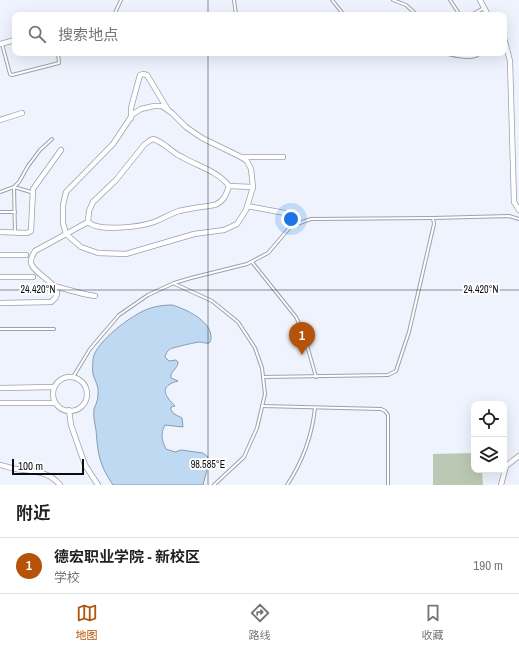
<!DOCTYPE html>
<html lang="zh">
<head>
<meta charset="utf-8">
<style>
	body { margin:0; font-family:"Archivo Narrow","Noto Sans SC",sans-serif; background:#f2f2f2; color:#222 }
	.controls { position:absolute; right:12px; bottom:12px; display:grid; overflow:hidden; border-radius:8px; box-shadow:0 4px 16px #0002 }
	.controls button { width:36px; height:36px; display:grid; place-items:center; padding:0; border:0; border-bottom:1px solid #e0e0e0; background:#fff; color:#222; font:20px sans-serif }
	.scale { position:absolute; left:12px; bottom:10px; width:72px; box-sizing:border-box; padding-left:4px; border:2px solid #0b0d10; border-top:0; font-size:11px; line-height:14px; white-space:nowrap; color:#0b0d10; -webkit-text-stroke:3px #fff; paint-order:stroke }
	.you { position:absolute; left:291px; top:219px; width:14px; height:14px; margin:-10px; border:3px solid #fff; border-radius:50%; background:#1a73e8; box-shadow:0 0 0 6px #1a73e833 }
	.badge { display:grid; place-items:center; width:26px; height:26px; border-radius:50%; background:#b45309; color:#fff; font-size:13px; font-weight:700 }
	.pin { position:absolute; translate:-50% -33px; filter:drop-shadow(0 1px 2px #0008) }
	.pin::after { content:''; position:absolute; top:21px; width:14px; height:12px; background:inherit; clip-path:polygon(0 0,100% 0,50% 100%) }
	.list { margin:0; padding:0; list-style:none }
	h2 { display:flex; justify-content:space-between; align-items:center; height:52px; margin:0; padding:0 16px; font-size:17px }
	h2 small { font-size:13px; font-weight:400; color:#767676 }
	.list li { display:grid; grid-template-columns:26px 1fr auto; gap:12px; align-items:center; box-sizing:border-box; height:56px; padding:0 16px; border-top:1px solid #e0e0e0 }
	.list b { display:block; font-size:15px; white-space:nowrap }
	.list p { margin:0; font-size:13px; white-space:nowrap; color:#767676 }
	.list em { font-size:13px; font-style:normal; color:#767676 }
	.icon { flex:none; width:22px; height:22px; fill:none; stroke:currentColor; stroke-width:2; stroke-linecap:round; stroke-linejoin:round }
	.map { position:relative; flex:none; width:519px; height:485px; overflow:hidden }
	.search { position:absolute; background:#fff; box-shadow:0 4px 16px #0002; left:12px; right:12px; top:12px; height:44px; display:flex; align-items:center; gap:10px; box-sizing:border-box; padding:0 14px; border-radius:8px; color:#767676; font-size:15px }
	.sheet { height:108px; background:#fff }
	nav { display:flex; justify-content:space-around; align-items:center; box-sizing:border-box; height:56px; border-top:1px solid #e0e0e0; background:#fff; font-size:11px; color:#767676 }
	nav a { display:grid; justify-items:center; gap:2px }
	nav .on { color:#b45309 }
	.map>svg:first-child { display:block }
	.green { fill:#bbc9b4 }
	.water { fill:#bfd9f3; stroke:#899caf }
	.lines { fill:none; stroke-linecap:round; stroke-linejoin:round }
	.service-casing { stroke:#9da1ab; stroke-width:4 }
	.minor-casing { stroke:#9da1ab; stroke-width:6 }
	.service { stroke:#fff; stroke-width:2 }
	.minor { stroke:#fff; stroke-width:4.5 }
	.ticks { fill:none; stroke:#0b0d10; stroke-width:1; stroke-opacity:0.45 }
	.ticks-label { font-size:10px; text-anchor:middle; fill:#0b0d10; stroke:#fff; stroke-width:4; stroke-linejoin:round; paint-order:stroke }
</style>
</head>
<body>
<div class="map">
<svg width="519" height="485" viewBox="0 0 519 485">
	<rect width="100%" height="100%" fill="#eef3fd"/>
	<polygon class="green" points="474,453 474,470 482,470 483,485 433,485 433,454"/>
	<path class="water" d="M172 305C186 309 211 321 211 337 211 339 211 342 209 343 206 344 203 342 200 342 196 342 172 348 170 349 167 351 166 354 165 357L169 361 176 360 178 362C178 369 170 371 171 378L178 381C159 386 164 395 175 406L171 407V410L174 414 182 418 183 427 165 425C160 434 162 441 166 449L175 452 181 450 203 453 208 457V466L203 485H113C99 464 98 455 96 430 95 424 93 416 94 409 96 404 98 400 98 395 99 385 95 382 93 374 92 370 93 363 93 359 95 342 133 314 148 309 156 306 164 305 172 305Z"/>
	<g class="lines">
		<defs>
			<g id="service">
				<polyline points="234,0 236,15"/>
				<polyline points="332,0 344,15"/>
				<polyline points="393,0 406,5 417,15"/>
				<polyline points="450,0 460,15"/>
				<polyline points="114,15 121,0"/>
				<polyline points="471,15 484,8"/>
				<polyline points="2,44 10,74 12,75 59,63 58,53"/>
				<path d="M443 53C454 55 472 61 480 53"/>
				<polyline points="96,54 97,53"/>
				<polyline points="0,192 14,187 19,182 28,166 40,150 52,139"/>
				<polyline points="0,212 15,212"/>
				<polyline points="15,233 14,187 31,192"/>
				<polyline points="252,262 296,317 303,331 316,377"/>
				<polyline points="175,284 212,301 238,322 255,348 262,368 265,394 257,428 244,457 214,485"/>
				<polyline points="0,329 54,329"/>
				<polyline points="73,377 90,349 119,315 148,295 174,283 191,278 247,264 268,253 291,226 311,219 433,218 509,216 519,219"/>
				<polyline points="263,377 388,375 396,371 409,332 434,224 433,218"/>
				<polyline points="262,406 381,409 385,411 388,415 388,485"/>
				<path d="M287 485C303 461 312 436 315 408"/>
			</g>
			<g id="minor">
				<polyline points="480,0 488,15"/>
				<polyline points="504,38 510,61 514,202 519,210"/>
				<polyline points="0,44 15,40"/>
				<polygon points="154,106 162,106 172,113 186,127 202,138 241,157 247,161 251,169 253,187 246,210 237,224 224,230 194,234 126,254 98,253 81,247 66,234 63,223 63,205 66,192 113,144 133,114 141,109"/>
				<polyline points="131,118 131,108 140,75 143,74 147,75 168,110"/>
				<polyline points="0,120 22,113"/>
				<path d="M153 139C164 142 171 152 182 157 197 166 218 171 229 186 226 195 224 201 215 205 203 207 191 208 179 211 170 214 162 219 154 222 140 227 99 232 88 222L89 211 93 202 116 180 144 145 149 141Z"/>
				<polyline points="241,157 283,157"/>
				<polyline points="229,186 253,187"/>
				<polyline points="247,206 285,213"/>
				<polyline points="0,232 27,233 31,231 33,189 61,150"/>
				<polyline points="0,255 26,255"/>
				<polyline points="0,277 33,277"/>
				<polyline points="54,286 84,294 95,296"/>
				<path d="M0 303 51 302C71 287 34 276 31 263 30 258 33 255 35 251L88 222"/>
				<circle cx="70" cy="394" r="17"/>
				<polyline points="0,388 54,387"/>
				<polyline points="0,403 55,403"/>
				<polyline points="69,410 71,425 85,465 98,485"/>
				<path d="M0 465C5 466 10 468 16 469 32 471 49 471 60 485"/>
				<polyline points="501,485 506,466 519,456"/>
			</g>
		</defs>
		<use href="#service" class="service-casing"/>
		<use href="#minor" class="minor-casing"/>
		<use href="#service" class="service"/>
		<use href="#minor" class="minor"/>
	</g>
	<path class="ticks" d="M208 0V15M208 53V485M0 290H519"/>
	<g class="ticks-label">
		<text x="38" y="293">24.420°N</text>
		<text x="481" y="293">24.420°N</text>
		<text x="208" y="468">98.585°E</text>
	</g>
</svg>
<div class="controls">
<button><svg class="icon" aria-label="locate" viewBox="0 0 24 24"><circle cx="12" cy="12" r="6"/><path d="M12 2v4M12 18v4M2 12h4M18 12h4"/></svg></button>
<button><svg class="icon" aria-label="layers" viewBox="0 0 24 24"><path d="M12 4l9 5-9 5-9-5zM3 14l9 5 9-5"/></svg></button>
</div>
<div class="scale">100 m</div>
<div class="you"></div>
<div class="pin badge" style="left:302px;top:355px">1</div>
<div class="search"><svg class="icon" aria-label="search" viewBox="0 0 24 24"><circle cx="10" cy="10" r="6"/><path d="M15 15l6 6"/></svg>搜索地点</div>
</div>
<section class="sheet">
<h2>附近<small></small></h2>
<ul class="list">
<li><span class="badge">1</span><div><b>德宏职业学院 - 新校区</b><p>学校</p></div><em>190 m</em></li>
</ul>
</section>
<nav>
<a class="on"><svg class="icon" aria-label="map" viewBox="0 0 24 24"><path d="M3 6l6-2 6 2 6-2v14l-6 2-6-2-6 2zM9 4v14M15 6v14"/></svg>地图</a>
<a><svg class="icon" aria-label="directions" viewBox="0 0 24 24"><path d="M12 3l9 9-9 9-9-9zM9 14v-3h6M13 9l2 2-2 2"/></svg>路线</a>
<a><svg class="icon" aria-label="saved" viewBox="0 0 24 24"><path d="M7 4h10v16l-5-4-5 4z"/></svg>收藏</a>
</nav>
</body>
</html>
